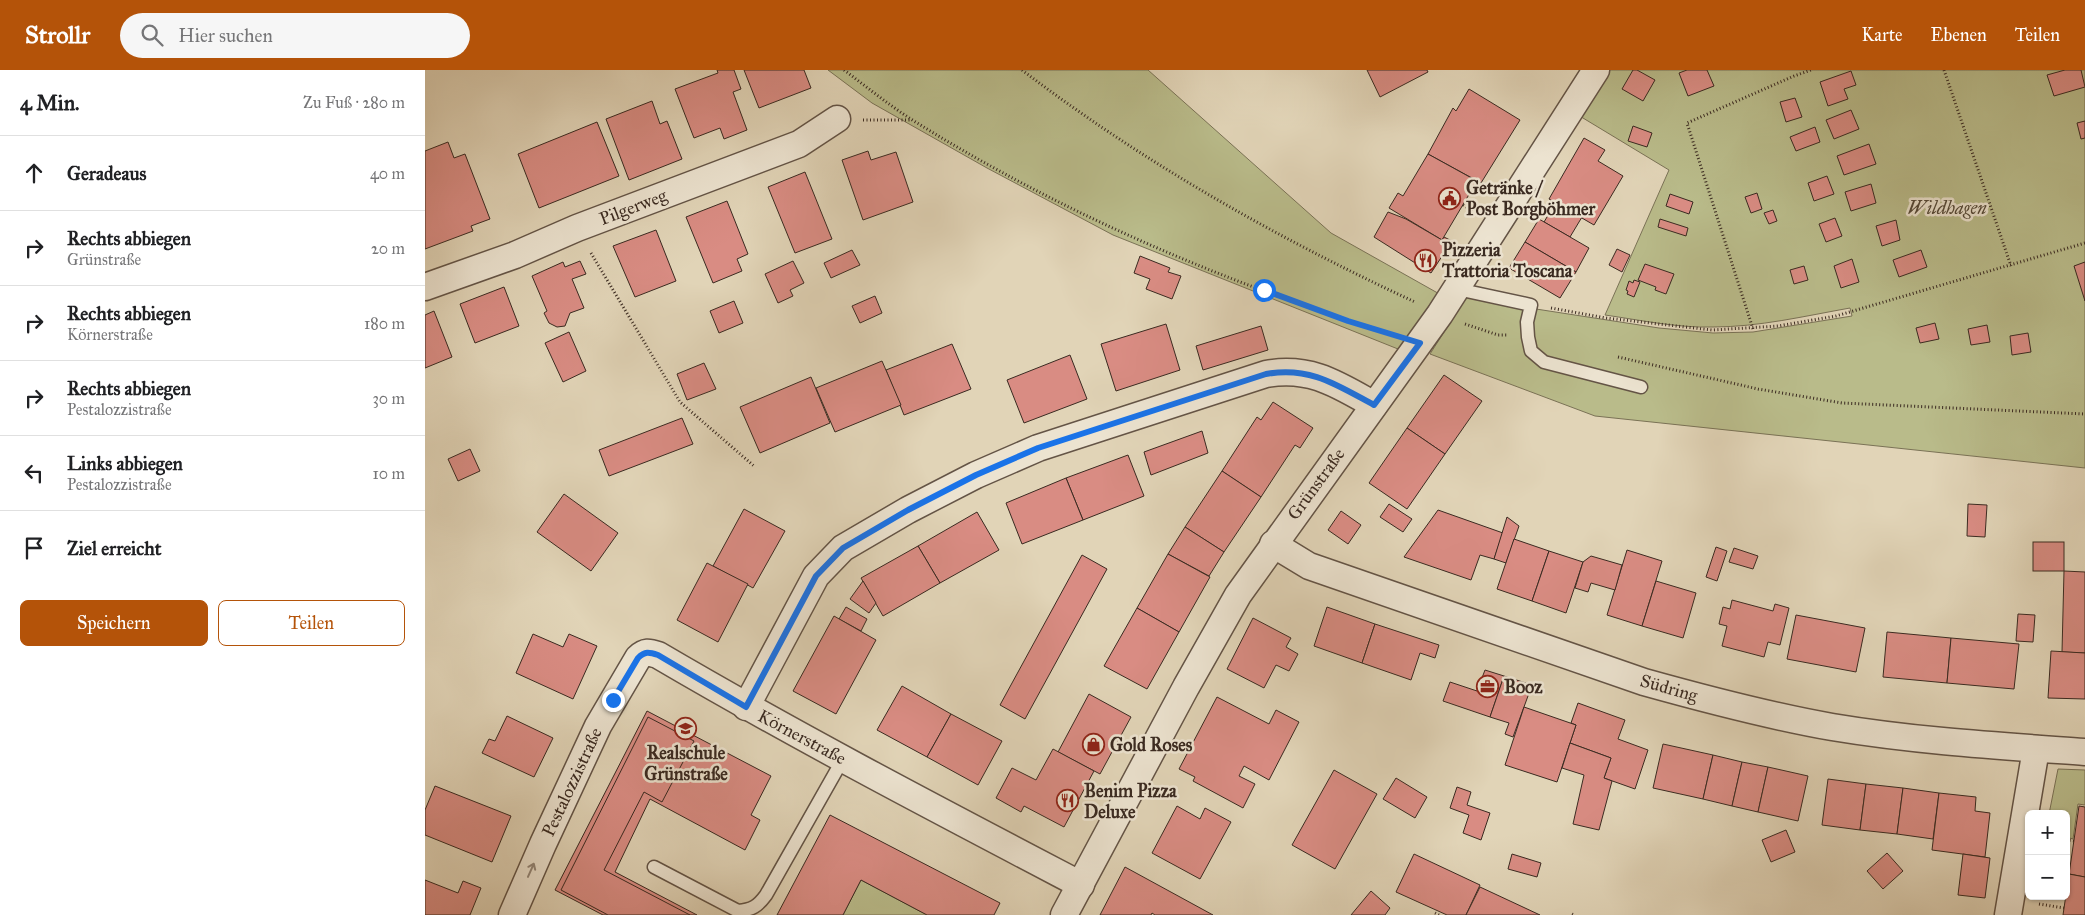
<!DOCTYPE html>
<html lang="de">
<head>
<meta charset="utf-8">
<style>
	body { margin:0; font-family:"IM FELL Great Primer",serif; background:#f6f6f6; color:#202124 }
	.controls { position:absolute; right:15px; bottom:15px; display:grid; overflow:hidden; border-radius:8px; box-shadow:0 1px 4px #0004 }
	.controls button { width:45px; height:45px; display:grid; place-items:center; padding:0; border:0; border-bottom:1px solid #e0e0e0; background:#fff; color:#202124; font:25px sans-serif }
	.stop { position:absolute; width:15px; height:15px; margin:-11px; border:4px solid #1a73e8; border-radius:50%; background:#fff }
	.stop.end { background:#1a73e8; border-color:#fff; box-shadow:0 1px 5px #0008 }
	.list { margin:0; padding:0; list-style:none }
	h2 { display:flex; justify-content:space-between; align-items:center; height:65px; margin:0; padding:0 20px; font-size:21px }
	h2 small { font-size:16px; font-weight:400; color:#757577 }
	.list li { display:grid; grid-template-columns:32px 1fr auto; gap:15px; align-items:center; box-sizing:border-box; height:75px; padding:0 20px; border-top:1px solid #e0e0e0 }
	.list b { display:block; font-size:19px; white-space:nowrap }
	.list p { margin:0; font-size:16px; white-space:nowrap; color:#757577 }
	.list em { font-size:16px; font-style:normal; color:#757577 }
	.actions { display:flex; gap:10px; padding:15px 20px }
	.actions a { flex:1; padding:11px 0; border:1px solid #b45309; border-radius:8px; text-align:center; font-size:18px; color:#b45309 }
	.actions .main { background:#b45309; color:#fff }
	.icon { flex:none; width:28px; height:28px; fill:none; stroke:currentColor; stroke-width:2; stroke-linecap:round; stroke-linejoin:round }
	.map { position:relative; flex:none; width:1660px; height:845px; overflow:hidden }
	header { display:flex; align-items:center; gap:30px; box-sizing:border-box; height:70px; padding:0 25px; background:#b45309; color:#fff }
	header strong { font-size:24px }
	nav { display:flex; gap:28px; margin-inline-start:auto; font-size:18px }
	.search { width:350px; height:45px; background:#f6f6f6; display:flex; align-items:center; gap:12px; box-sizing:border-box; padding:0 18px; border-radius:28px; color:#757577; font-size:19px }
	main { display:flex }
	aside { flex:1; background:#fff }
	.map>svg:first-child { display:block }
	.green { fill:#b9bb8a; stroke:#7a7256 }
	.building { fill:#d98c83; stroke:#3a2a21 }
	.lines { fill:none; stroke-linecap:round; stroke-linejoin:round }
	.service-casing { stroke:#645446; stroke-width:15 }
	.minor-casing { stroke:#645446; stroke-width:29 }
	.path { stroke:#3a2a21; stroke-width:3; stroke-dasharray:1 2.5; stroke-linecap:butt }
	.service { stroke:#ece3d0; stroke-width:12 }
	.minor { stroke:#ece3d0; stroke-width:26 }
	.oneway { stroke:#938678 }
	.route { stroke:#1a73e8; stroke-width:6 }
	.labels { text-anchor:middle; stroke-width:5; stroke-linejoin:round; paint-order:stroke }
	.poi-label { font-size:18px; font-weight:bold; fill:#3a2a21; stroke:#ece3d0; text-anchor:start }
	.street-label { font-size:18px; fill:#3a2a21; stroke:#ece3d0 }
	.park-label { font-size:18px; font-style:italic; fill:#534736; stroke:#ece3d0 }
</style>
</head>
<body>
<header>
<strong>Strollr</strong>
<div class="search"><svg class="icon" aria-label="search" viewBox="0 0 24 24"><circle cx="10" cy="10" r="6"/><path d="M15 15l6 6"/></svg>Hier suchen</div>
<nav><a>Karte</a><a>Ebenen</a><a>Teilen</a></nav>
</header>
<main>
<aside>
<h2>4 Min.<small>Zu Fuß · 280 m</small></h2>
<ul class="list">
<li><svg class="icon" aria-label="ahead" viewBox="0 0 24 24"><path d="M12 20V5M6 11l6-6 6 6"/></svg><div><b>Geradeaus</b></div><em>40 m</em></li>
<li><svg class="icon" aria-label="right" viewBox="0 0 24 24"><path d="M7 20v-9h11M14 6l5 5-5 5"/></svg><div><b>Rechts abbiegen</b><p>Grünstraße</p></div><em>20 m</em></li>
<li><svg class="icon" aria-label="right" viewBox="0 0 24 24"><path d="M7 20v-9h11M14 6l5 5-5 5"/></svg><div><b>Rechts abbiegen</b><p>Körnerstraße</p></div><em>180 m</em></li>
<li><svg class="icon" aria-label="right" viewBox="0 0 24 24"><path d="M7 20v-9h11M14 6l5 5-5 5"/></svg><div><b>Rechts abbiegen</b><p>Pestalozzistraße</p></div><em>30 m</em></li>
<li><svg class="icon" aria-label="left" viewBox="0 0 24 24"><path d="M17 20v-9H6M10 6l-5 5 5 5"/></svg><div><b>Links abbiegen</b><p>Pestalozzistraße</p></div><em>10 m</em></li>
<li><svg class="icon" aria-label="arrive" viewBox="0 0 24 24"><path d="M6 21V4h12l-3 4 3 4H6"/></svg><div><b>Ziel erreicht</b></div></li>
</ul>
<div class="actions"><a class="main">Speichern</a><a>Teilen</a></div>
</aside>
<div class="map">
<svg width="1660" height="845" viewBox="0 0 1660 845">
	<rect width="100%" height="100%" fill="#e1d4b7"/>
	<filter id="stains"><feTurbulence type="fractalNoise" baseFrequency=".004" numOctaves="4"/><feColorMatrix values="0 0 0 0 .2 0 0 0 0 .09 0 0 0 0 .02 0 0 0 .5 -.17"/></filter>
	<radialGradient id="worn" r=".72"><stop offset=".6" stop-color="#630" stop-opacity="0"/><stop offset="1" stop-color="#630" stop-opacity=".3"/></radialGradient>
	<g class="green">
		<polygon points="403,0 723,0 906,163 1018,226 983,283 688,165 562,98 447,33"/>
		<path d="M1183 0H1660V398L1170 346 1005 284 1044 223 1111 239 1234 258 1288 263 1328 262 1427 246 1425 238C1380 246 1334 257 1288 257 1252 258 1215 250 1180 245L1244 100 1153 45Z"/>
		<polygon points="1633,699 1660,700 1660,735 1653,734 1648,769 1641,767 1641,744 1624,744"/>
		<polygon points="436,810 502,845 418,845"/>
	</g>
	<g class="building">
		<polygon points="292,0 309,0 316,19 308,22 322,60 299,69 295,58 269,68 250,19 293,3"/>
		<polygon points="319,0 379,0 386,18 334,38"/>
		<polygon points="942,0 1002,0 1003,2 955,27"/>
		<polygon points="1208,0 1212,0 1230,10 1218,31 1197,19"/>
		<polygon points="1262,0 1282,0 1289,16 1263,26 1254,3"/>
		<polygon points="1640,0 1656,0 1660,17 1629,26 1622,5"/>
		<polygon points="1426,1 1431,15 1419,19 1423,29 1403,36 1395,12"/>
		<polygon points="1044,19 1095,50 1056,113 1003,84 1028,38 1031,41"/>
		<polygon points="1370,28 1377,47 1361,52 1355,32"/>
		<polygon points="227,31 235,54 242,51 257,89 204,110 181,49"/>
		<polygon points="1426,40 1434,59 1409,69 1401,50"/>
		<polygon points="1660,51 1660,68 1656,69 1652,53"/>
		<polygon points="172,52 194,106 114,138 93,84"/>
		<polygon points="1208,56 1227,63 1222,77 1203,71"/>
		<polygon points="1390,57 1395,72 1371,81 1365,67"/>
		<polygon points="1159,68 1180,80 1173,91 1198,106 1169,155 1124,129"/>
		<polygon points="23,72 29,88 40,84 65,149 46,156 48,161 0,179 0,81"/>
		<polygon points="1444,74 1451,94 1419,105 1412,86"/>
		<polygon points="443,81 446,90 471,82 488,132 438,150 417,90"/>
		<polygon points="1003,84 1052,111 1017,170 964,138 973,123 978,126"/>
		<polygon points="380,102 407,169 370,183 343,117"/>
		<polygon points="1402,106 1409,124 1389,131 1383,113"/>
		<polygon points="1446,114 1451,133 1426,141 1420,122"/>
		<polygon points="1332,123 1337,139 1326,143 1320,127"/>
		<polygon points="1245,124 1268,132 1264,144 1241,136"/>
		<polygon points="302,131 323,184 312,189 317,201 288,213 261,147"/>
		<polygon points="1131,132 1157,147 1145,167 1119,152"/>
		<polygon points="1348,140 1352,151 1344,154 1339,143"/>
		<polygon points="963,142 981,149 1017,170 1019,167 1027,171 1006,203 949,167"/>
		<polygon points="1410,148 1417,166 1401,172 1394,154"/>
		<polygon points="1114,149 1164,178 1151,202 1100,172"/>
		<polygon points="1235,149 1263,158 1261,166 1233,157"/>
		<polygon points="1471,150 1475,170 1457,176 1451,156"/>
		<polygon points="231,160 251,211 210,227 188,176"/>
		<polygon points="1100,172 1151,202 1135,228 1084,198"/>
		<polygon points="1192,179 1205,185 1197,202 1184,195"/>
		<polygon points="427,180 435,195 406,208 399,193"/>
		<polygon points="1496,180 1502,197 1474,207 1468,190"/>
		<polygon points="715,186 745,198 743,202 756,206 747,229 721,219 725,209 709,203"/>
		<polygon points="1427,189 1434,212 1416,218 1409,196"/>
		<polygon points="155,191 161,204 147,209 159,238 145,243 140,256 132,257 124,253 119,243 122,241 107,206 138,192 140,197"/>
		<polygon points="368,191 379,213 365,220 368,226 353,233 340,204"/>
		<polygon points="1660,192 1660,231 1649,196"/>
		<polygon points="1220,194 1249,204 1241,224 1230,220 1231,217 1213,210"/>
		<polygon points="1379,196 1383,210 1369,214 1365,200"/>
		<polygon points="1209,210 1215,212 1209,227 1202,224 1203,221 1201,220 1204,211 1208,213"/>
		<polygon points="79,217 94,256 50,273 35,234"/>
		<polygon points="450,226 457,243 435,253 427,236"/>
		<polygon points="309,231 318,253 294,263 285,241"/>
		<polygon points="9,241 27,287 0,298 0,245"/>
		<polygon points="1510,253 1514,269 1495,273 1491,258"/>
		<polygon points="741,254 755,300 691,321 676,274"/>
		<polygon points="1562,255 1565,272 1546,275 1543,259"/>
		<polygon points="836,256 843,280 778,300 771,276"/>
		<polygon points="144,262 161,301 138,312 120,273"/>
		<polygon points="1603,263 1606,282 1587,285 1585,266"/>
		<polygon points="527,274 546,319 479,345 461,300"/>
		<polygon points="645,285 662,329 599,353 582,310"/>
		<polygon points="457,291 476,335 410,362 391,318"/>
		<polygon points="279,293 291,319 262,330 252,304"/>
		<polygon points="1019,305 1057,331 1020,384 982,358"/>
		<polygon points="386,307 405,353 335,383 315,337"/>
		<polygon points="848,332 888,358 875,378 870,375 836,427 797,401 832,347 836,350"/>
		<polygon points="257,348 268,374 184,406 174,380"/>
		<polygon points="982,358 1020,384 982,439 944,413"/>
		<polygon points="777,361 783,383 726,405 719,382"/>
		<polygon points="45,379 55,401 33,411 23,389"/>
		<polygon points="703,385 719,426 658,450 641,408"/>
		<polygon points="797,401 836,427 799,482 760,457"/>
		<polygon points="641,408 658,450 597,474 581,433"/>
		<polygon points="139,424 193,463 166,501 112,462"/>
		<polygon points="964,434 987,449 978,462 955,447"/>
		<polygon points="1543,434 1562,435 1560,467 1542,466"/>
		<polygon points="319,439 360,461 328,518 288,496"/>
		<polygon points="1013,440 1078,463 1069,489 1055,485 1046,510 979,487"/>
		<polygon points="916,441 936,455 923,474 903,460"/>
		<polygon points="552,442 574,480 515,513 493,476"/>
		<polygon points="1082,447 1094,456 1081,493 1069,489"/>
		<polygon points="760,457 799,482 784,506 743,484"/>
		<polygon points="1089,469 1124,481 1107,531 1072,519"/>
		<rect x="1608" y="472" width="31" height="29"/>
		<polygon points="493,476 515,513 458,546 436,508"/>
		<polygon points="1291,477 1302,481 1292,511 1281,507"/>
		<polygon points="1309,478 1333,486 1328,499 1304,492"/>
		<polygon points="1202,480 1237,491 1217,556 1182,545"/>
		<polygon points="1124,481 1158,492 1141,543 1107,531"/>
		<polygon points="743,484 785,507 754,562 712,538"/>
		<polygon points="657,485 682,499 600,649 575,635"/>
		<polygon points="1166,486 1197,495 1190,520 1166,513 1163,522 1150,518 1158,492"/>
		<polygon points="282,493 323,514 293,572 252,550"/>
		<polygon points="1639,501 1660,502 1660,583 1637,582"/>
		<polygon points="438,511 451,533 444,543 425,529"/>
		<polygon points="1231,511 1271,523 1258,568 1217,556"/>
		<polygon points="1307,530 1348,541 1350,534 1364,538 1355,575 1343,572 1339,587 1297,576 1302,556 1294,554 1298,537 1305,539"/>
		<polygon points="421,537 442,549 436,561 414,549"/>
		<polygon points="902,537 950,554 937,593 889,576"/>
		<polygon points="712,538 754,562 722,619 679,596"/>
		<polygon points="1593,544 1610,545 1608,572 1591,571"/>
		<polygon points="1371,545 1440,558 1431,602 1362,589"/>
		<polygon points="409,546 451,570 411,644 368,621"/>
		<polygon points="828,548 866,568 861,577 873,584 864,601 851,595 839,618 802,599"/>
		<polygon points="950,554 1014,575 1010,588 995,583 986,610 937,593"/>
		<polygon points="1462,562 1526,568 1522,613 1458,607"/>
		<polygon points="108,564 138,577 144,564 172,576 148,629 91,603"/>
		<polygon points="1526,568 1594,574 1589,619 1522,613"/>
		<polygon points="1626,581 1660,583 1660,629 1623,628"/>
		<polygon points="1060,600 1079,606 1065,647 1018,631 1025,612 1052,621"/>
		<polygon points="1079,606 1107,615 1088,667 1080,664 1084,653 1065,647"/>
		<polygon points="477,616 526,644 502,687 452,660"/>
		<polygon points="664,624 706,647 675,704 633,682"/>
		<polygon points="792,627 844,654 851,640 874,652 844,710 819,696 814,706 830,714 818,738 768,711 770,707 754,699"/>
		<polygon points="1153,633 1200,650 1193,669 1223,680 1210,719 1179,708 1186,688 1145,673 1151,655 1146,653"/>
		<polygon points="1099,637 1151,655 1132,712 1080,695"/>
		<polygon points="222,641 346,706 326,745 335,750 320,780 225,729 190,802 272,845 178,845 130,820"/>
		<polygon points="526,644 577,671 553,715 502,687"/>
		<polygon points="82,646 128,668 109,707 57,683 64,669 70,671"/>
		<polygon points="223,647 269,671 237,732 219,722 179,800 265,845 183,845 136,820"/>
		<polygon points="1145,673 1186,688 1179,708 1187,711 1174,760 1148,754 1159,705 1137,698"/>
		<polygon points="1238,674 1288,685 1278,729 1228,718"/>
		<polygon points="628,679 669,701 639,757 599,736 596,742 571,728 587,698 611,710"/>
		<polygon points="1288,685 1317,692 1307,736 1278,729"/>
		<polygon points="1317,692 1343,697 1333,742 1307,736"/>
		<polygon points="1343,697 1383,706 1373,751 1333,742"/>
		<polygon points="909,700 952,724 910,799 867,775"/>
		<polygon points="971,708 1002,727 990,748 958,729"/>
		<polygon points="1403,709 1441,714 1435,760 1397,755"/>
		<polygon points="1441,714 1478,718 1472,764 1435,760"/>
		<polygon points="10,716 86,746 67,792 0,765 0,740"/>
		<polygon points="1032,717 1046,722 1042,735 1065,743 1056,770 1038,763 1044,745 1025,738"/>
		<polygon points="1478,718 1514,723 1508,769 1472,764"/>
		<polygon points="1514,723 1551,727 1550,741 1565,743 1560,787 1507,780"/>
		<polygon points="752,736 775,749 780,738 806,752 775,809 727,783"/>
		<polygon points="1654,736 1660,737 1660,807 1644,804"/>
		<polygon points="405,745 575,833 569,845 502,845 436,810 418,845 352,845"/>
		<polygon points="1361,760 1370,782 1346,792 1337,770"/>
		<polygon points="1462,783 1478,801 1458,819 1442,801"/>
		<polygon points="989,784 1055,815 1041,845 1022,845 971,822"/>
		<polygon points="1087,784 1116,793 1112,807 1083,799"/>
		<polygon points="1538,784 1565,788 1560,828 1533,825"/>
		<polygon points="700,797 788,845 730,845 727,843 726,845 675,845"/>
		<polygon points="1644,804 1660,807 1660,845 1638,845"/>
		<polygon points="0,810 33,823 38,811 56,818 45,845 0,845"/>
		<polygon points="1055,817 1115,845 1041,845"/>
		<polygon points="946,821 965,838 960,845 926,845"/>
	</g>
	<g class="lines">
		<defs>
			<g id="service">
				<polyline points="1032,219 1106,235 1102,252 1103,267 1106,281 1119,292 1216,317"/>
				<path d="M229 797 313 841C327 840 333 836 341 825L418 689"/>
			</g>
			<g id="minor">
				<polyline points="0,217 90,185 152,158 374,74 412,49"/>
				<path d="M848 474 884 496 1219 612C1280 629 1344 646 1407 657 1491 671 1576 676 1660 682"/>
				<path d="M321 637 391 506 418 478 483 440 551 405 613 378 841 304C885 296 912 314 949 335"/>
				<path d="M87 845 118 774 173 656 213 588C220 581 224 582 233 585 371 666 513 740 656 815"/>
				<polyline points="639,845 761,617 813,525 1015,244 1171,0"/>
				<polyline points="1583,845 1611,679"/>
			</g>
		</defs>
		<use href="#service" class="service-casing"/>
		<use href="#minor" class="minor-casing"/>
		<g class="path">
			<path d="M419 0C442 17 465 36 489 51 638 144 801 213 968 265"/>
			<path d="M597 0C719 93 852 168 990 232"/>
			<polyline points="1519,0 1586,196"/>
			<polyline points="438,50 487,50"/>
			<polyline points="1038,135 1048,141"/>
			<polyline points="166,183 255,332 329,396"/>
			<polyline points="1126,238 1181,248 1287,260 1353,256 1411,246 1660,173"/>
			<polyline points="1040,254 1073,265 1082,265"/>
			<polyline points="1328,259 1262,53 1369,6 1386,0"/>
			<polyline points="1193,287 1333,319 1417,333 1660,344"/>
			<polyline points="1641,770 1649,771"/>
			<polyline points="1614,834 1639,838"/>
			<polyline points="1010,843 1014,845"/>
			<polyline points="1147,844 1149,845"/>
		</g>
		<use href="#service" class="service"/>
		<use href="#minor" class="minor"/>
	</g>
	<defs><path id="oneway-shaft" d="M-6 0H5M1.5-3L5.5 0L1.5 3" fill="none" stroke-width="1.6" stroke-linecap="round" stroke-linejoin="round" transform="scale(1.25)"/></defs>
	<use class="oneway" href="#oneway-shaft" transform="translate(106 800) rotate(-66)"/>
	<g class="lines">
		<path class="route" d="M188 630 213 588C220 581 224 582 233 585L321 637 391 506 418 478 483 440 551 405 613 378 841 304C885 296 912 315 949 335L995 273 923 251 839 220"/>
	</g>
	<defs>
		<symbol id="civic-ring" viewBox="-11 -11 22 22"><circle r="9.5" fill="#ece3d0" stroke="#8f2418" stroke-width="1.5"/><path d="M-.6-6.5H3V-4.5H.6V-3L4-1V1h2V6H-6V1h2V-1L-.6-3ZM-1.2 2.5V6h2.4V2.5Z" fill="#8f2418"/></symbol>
		<symbol id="restaurant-ring" viewBox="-11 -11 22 22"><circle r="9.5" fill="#ece3d0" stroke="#8f2418" stroke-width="1.5"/><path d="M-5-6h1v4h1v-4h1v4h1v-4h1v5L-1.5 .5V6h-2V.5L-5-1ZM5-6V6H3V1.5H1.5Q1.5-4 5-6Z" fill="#8f2418"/></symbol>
		<symbol id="office-ring" viewBox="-11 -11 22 22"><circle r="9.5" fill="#ece3d0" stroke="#8f2418" stroke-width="1.5"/><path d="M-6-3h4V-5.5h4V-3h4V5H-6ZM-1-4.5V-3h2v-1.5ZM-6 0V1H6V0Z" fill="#8f2418"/></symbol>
		<symbol id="school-ring" viewBox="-11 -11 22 22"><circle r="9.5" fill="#ece3d0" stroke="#8f2418" stroke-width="1.5"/><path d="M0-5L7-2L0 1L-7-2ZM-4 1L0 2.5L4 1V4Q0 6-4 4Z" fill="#8f2418"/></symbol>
		<symbol id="shop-ring" viewBox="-11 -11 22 22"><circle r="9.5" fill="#ece3d0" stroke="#8f2418" stroke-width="1.5"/><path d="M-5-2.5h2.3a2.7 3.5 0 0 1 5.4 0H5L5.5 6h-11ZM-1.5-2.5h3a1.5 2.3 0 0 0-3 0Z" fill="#8f2418"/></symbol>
	</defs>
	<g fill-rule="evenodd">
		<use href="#civic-ring" x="1012" y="116" width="25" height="25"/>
		<use href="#restaurant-ring" x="988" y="178" width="25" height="25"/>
		<use href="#office-ring" x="1050" y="604" width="25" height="25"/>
		<use href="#school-ring" x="248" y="646" width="25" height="25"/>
		<use href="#shop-ring" x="656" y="662" width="25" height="25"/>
		<use href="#restaurant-ring" x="630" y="718" width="25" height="25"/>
	</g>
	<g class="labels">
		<g class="poi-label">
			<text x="1041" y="124">Getränke /<tspan x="1041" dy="21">Post Borgböhmer</tspan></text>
			<text x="1017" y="186">Pizzeria<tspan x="1017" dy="21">Trattoria Toscana</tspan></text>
			<text x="1079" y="623">Booz</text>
			<text x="685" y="681">Gold Roses</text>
			<text x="261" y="689" text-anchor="middle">Realschule<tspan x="261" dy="21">Grünstraße</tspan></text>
			<text x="659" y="727">Benim Pizza<tspan x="659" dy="21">Deluxe</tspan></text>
		</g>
		<g class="street-label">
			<text transform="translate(208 137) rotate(-21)" y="6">Pilgerweg</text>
			<text transform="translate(891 414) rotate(-54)" y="6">Grünstraße</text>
			<text transform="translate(1244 618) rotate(16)" y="6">Südring</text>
			<text transform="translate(377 667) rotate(28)" y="6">Körnerstraße</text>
			<text transform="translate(147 712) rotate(-65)" y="6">Pestalozzistraße</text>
		</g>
		<g class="park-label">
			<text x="1522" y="144">Wildhagen</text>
		</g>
	</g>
	<rect width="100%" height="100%" filter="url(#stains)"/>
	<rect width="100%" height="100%" fill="url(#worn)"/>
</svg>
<div class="controls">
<button>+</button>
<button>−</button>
</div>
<div class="stop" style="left:839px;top:220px"></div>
<div class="stop end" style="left:188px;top:630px"></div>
</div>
</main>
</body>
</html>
